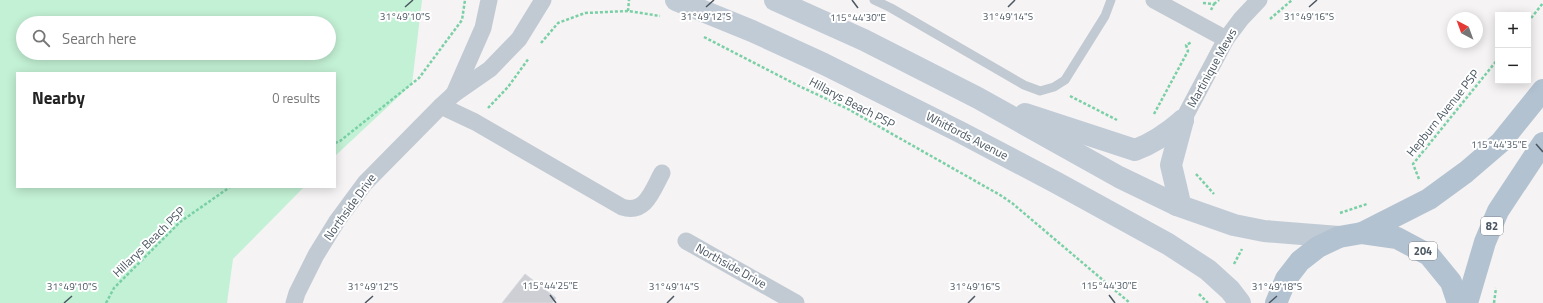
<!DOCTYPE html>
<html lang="en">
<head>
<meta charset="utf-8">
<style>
	body { margin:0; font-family:"Titillium Web",sans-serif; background:#f2f2f2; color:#222 }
	.controls { position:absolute; right:12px; top:12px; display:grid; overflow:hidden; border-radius:0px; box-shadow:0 2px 10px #0003 }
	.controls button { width:36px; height:36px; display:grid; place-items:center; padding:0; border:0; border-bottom:1px solid #e0e0e0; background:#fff; color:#222; font:20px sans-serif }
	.compass { position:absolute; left:1447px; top:12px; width:36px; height:36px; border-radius:50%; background:#fff; box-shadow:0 2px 10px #0003; rotate:319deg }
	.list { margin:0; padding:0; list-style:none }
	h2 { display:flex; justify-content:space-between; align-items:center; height:52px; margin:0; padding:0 16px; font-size:17px }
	h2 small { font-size:13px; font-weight:400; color:#767676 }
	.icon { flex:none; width:22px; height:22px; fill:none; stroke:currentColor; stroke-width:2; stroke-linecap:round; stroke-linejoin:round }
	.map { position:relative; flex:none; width:1543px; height:303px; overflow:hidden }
	.search { position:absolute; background:#fff; box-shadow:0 2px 10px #0003; left:16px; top:16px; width:320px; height:44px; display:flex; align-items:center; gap:10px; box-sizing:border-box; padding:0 14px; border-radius:22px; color:#767676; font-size:15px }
	.panel { position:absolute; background:#fff; box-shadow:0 2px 10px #0003; left:16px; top:72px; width:320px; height:116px; border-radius:0px }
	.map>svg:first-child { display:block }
	.green { fill:#c3f1d5; fill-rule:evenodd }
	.building { fill:#cdcfd5; stroke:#d7d9de }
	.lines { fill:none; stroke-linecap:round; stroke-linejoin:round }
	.path { stroke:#7ad0a6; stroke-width:2.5; stroke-dasharray:3 2; stroke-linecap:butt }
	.service { stroke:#c1cad2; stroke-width:9 }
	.minor { stroke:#c1cad2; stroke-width:17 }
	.secondary { stroke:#c1cbd6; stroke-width:22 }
	.primary { stroke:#b3c2d1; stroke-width:22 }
	.ticks { fill:none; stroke:#4a5661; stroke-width:1.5 }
	.labels { text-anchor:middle; stroke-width:4; stroke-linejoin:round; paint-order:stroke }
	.shield { fill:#fff; stroke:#808990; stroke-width:1 }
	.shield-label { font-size:11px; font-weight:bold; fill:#4a5661 }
	.street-label { font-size:12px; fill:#4a5661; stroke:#fff }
	.ticks-label { font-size:10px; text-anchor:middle; fill:#4a5661; stroke:#fff; stroke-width:4; stroke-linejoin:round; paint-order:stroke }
</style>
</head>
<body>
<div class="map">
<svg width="1543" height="303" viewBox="0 0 1543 303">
	<rect width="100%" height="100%" fill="#f5f3f3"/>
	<path class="green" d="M0 0H422L412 84 335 156V73H17V187H304L233 259 227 303H0ZM23 23H329V53H23Z"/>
	<polygon class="building" points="525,274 556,298 552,303 502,303"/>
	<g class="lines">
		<g class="path">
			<polyline points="1203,3 1214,4 1211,10"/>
			<polyline points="1214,4 1219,0"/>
			<polyline points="628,11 629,0"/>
			<polyline points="1270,19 1292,0"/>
			<polyline points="1528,22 1543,3"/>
			<polyline points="704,37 799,86 848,109 1000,195 1012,203 1130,303"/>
			<polyline points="541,43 558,23 585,13 628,11 660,16"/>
			<polyline points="1070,96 1117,120"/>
			<polyline points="488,108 508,87 529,58"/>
			<polyline points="1154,114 1188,51 1186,45 1192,42"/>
			<polyline points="335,143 340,141 419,78 462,20 465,0"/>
			<polyline points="1196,174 1214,194"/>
			<polyline points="1419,179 1413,164 1498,59"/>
			<polyline points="1340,213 1367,204"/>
			<polyline points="1234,264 1242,249"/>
			<polyline points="1199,294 1208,303"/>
			<polyline points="106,303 114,288 180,222 230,187"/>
			<polyline points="1494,303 1496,288"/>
		</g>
		<polyline class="service" points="874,0 891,8 1024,85 1040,91 1054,87 1065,80 1105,16 1111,0"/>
		<g class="minor">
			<polyline points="1154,0 1226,39"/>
			<polyline points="454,94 483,28 489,0"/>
			<path d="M441 106 475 122 622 207C646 215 653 189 662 173"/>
			<polyline points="1183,120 1226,39 1241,19 1259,0"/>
			<polyline points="686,241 796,303"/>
			<polyline points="294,303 297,293 316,255 337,221 365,183 441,106 454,94 490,69 519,39 543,0"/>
		</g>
		<g class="secondary">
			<polyline points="676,0 752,31 824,64 960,132 1057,183 1168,244 1208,270 1230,290 1240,303"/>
			<polyline points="775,0 864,40 978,98 1119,177 1177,205 1234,225 1264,231 1339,237"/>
			<path d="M1025 114 1135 150C1154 143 1168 133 1183 120"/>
			<polyline points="1177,205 1179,199 1171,165 1183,120"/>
		</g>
		<g class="primary">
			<polyline points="1362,233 1429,199 1466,172 1501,142 1543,90"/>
			<polyline points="1276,303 1286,279 1300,261 1318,247 1339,237 1362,233 1397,238 1429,255 1451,282 1458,303"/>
			<polyline points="1467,303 1485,242 1498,211 1543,143"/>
		</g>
	</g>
	<path class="ticks" d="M852 0 858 8M405 7 413 0M706 7 714 0M1008 7 1015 0M1309 7 1317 0M1536 144 1543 152M550 295 556 303M1109 295 1115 303M64 303 72 296M365 303 373 296M667 303 674 296M968 303 975 296M1269 303 1277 296"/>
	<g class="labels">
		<g class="shield">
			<rect x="1481" y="217" width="22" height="18" rx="3"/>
			<rect x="1409" y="242" width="28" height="18" rx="3"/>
		</g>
		<g class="shield-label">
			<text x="1492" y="230">82</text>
			<text x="1423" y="255">204</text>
		</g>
		<g class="street-label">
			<text transform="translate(1212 68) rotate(-61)" y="4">Martinique Mews</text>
			<text transform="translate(852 103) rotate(28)" y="4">Hillarys Beach PSP</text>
			<text transform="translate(1443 113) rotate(-51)" y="4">Hepburn Avenue PSP</text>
			<text transform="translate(967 136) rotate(27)" y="4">Whitfords Avenue</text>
			<text transform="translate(350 207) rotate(-54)" y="4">Northside Drive</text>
			<text transform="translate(149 242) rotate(-44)" y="4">Hillarys Beach PSP</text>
			<text transform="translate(731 266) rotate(29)" y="4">Northside Drive</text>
		</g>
	</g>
	<g class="ticks-label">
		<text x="405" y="20">31°49'10"S</text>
		<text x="706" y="20">31°49'12"S</text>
		<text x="1008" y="20">31°49'14"S</text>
		<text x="1309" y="20">31°49'16"S</text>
		<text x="858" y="21">115°44'30"E</text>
		<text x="1499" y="148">115°44'35"E</text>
		<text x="550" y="289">115°44'25"E</text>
		<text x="1109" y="289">115°44'30"E</text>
		<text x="72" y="290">31°49'10"S</text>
		<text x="373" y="290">31°49'12"S</text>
		<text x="674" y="290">31°49'14"S</text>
		<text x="975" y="290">31°49'16"S</text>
		<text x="1277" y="290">31°49'18"S</text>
	</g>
</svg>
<div class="controls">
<button>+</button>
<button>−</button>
</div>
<svg class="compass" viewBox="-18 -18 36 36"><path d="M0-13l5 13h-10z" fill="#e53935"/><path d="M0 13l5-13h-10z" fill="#767676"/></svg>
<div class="search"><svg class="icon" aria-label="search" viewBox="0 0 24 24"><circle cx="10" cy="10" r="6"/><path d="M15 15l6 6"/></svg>Search here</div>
<section class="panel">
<h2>Nearby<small>0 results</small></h2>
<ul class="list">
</ul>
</section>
</div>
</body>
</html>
